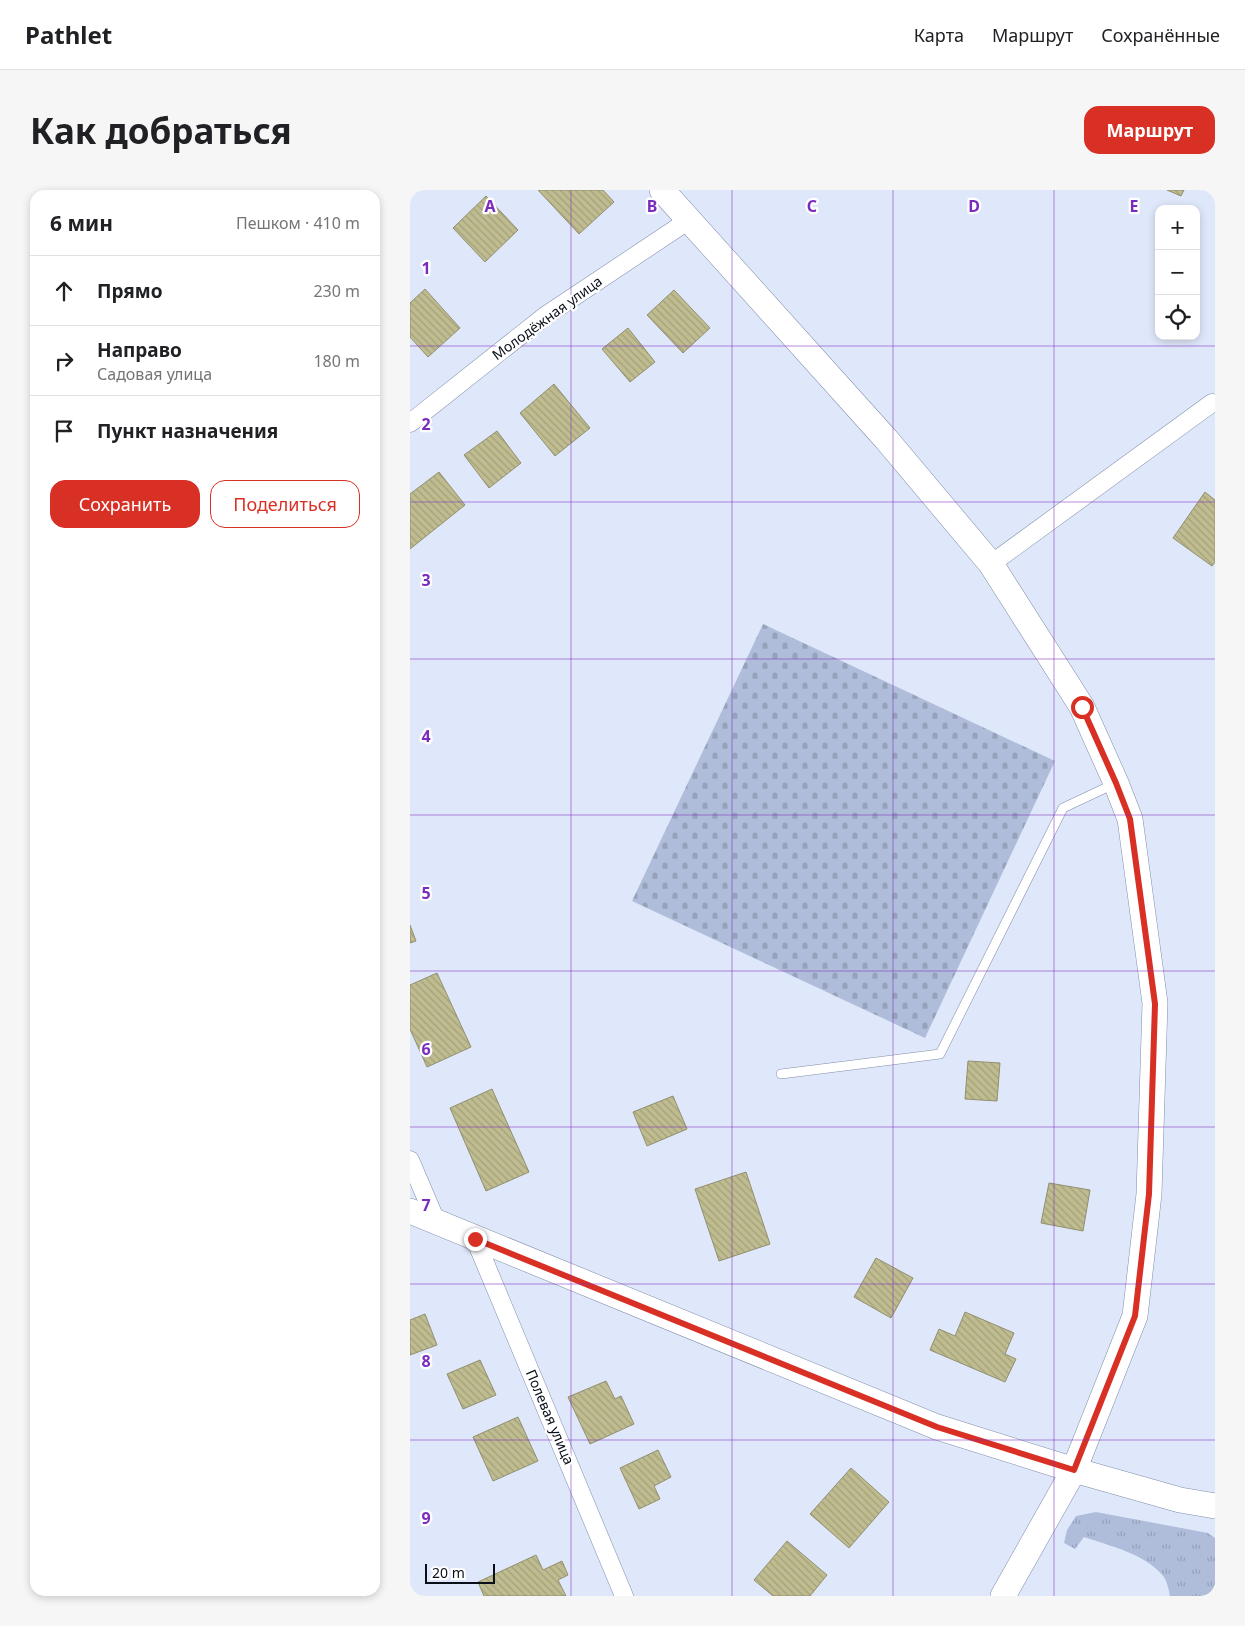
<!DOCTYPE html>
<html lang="ru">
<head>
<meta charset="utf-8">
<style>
	body { margin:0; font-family:"Noto Sans",sans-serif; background:#f6f6f6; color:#202124 }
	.controls { position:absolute; right:15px; top:15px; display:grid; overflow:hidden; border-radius:10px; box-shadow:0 2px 8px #0003 }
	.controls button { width:45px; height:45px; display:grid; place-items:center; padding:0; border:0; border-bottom:1px solid #e0e0e0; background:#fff; color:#202124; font:25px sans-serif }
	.scale { position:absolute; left:15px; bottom:12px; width:70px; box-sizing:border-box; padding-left:5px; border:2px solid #0a0f19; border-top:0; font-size:14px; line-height:18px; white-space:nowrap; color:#0a0f19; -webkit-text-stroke:4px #fff; paint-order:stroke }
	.stop { position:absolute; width:15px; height:15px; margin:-11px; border:4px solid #d93025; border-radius:50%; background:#fff }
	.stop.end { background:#d93025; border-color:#fff; box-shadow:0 1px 5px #0008 }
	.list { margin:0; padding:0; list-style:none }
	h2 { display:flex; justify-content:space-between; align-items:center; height:65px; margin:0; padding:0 20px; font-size:21px }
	h2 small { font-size:16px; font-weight:400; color:#757577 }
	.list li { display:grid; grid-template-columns:32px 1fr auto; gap:15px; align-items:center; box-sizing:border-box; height:70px; padding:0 20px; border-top:1px solid #e0e0e0 }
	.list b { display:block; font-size:19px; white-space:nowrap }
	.list p { margin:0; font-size:16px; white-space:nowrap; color:#757577 }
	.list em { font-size:16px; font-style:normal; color:#757577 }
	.actions { display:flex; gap:10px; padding:15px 20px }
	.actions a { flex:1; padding:11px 0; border:1px solid #d93025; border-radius:15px; text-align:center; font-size:18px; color:#d93025 }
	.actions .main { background:#d93025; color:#fff }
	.icon { flex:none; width:28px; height:28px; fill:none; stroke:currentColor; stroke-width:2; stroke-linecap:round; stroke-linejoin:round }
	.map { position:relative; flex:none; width:805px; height:1406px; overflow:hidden; border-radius:15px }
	header { display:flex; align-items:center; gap:30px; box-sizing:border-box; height:70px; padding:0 25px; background:#fff; border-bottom:1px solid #e0e0e0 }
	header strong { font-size:24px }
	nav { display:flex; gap:28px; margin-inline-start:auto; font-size:18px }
	.intro { display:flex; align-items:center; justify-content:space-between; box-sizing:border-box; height:120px; padding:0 30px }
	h1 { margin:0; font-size:35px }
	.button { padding:12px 22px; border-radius:15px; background:#d93025; color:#fff; font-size:18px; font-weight:700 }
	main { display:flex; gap:30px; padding:0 30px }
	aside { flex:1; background:#fff; border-radius:15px; box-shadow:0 2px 8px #0003 }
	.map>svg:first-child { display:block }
	.grass { fill:url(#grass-tufts) }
	.cemetery { fill:url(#cemetery-stones) }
	.building { fill:url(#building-back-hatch); stroke:#918f6f }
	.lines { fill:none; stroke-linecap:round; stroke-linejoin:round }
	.lane-casing { stroke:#808da9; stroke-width:10 }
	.street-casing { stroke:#808da9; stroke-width:19 }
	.secondary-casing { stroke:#808da9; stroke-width:26 }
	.lane { stroke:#fff; stroke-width:9 }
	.street { stroke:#fff; stroke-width:18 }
	.secondary { stroke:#fff; stroke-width:25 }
	.route { stroke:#d93025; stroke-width:6 }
	.grid { fill:none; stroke:#7b2cbf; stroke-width:1; stroke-opacity:0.55 }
	.labels { text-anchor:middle; stroke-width:4.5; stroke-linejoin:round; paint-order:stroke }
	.street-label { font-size:14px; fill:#0a0f19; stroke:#fff }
	.grid-label { font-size:16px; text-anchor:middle; font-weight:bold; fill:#7b2cbf; stroke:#fff; stroke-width:4.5; stroke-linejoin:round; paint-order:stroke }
</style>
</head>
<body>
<header>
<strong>Pathlet</strong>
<nav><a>Карта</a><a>Маршрут</a><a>Сохранённые</a></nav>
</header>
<div class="intro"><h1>Как добраться</h1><a class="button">Маршрут</a></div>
<main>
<aside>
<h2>6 мин<small>Пешком · 410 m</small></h2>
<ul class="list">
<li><svg class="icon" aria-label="ahead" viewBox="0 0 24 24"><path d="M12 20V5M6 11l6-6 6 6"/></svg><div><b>Прямо</b></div><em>230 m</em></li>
<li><svg class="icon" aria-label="right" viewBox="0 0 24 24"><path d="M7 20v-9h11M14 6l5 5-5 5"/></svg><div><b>Направо</b><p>Садовая улица</p></div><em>180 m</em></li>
<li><svg class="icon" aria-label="arrive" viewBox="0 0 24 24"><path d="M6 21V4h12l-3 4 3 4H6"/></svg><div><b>Пункт назначения</b></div></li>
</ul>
<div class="actions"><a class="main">Сохранить</a><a>Поделиться</a></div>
</aside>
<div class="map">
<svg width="805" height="1406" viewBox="0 0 805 1406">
	<defs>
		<pattern id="grass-tufts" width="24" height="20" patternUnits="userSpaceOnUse" patternTransform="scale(1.25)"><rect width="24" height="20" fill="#b0bdda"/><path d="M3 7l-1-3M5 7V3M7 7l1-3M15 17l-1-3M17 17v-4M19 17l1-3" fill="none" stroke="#96a1ba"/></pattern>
		<pattern id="cemetery-stones" width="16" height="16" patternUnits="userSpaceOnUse" patternTransform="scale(1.25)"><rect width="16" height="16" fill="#b0bdda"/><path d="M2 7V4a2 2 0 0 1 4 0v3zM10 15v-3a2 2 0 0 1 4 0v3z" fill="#96a1ba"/></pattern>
		<pattern id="building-back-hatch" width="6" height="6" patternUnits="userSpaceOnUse" patternTransform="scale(1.25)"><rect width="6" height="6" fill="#bfbc90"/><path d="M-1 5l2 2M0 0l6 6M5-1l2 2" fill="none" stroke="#a3a07c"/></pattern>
	</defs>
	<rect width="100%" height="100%" fill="#dfe8fb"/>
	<path class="grass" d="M686 1322 798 1343 805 1348V1400L802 1406H760C759 1400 757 1392 754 1387 736 1364 700 1356 674 1347L665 1359 654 1353 657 1340 666 1326Z"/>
	<polygon class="cemetery" points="353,434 645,571 515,848 222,711"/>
	<g class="building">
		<polygon points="128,0 193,0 204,12 169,44"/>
		<polygon points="757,0 774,0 771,6"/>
		<polygon points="76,6 108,40 75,72 43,38"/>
		<polygon points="15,99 50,138 18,167 0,147 0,113"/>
		<polygon points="264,100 300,138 273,163 237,125"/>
		<polygon points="218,138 245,172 220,192 192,159"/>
		<polygon points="144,194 180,238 145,266 110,223"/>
		<polygon points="87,241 111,273 79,298 54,265"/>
		<polygon points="29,282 55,315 0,359 0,304"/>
		<polygon points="795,302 805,310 805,372 802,376 763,348"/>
		<polygon points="0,735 6,751 0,753"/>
		<polygon points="27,783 61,857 17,877 0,839 0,795"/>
		<polygon points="558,871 590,873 587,911 555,909"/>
		<polygon points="82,899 119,982 76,1001 40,918"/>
		<polygon points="263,906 277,939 237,956 223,922"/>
		<polygon points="336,982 360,1054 309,1071 285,999"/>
		<polygon points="639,993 680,1000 673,1041 631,1033"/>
		<polygon points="466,1068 503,1088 481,1128 444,1107"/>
		<polygon points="555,1122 604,1143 595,1164 606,1169 595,1192 520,1160 529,1139 545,1146"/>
		<polygon points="15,1124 27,1155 0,1165 0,1130"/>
		<polygon points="70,1170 86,1205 53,1219 37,1184"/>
		<polygon points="196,1191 205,1209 211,1206 224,1234 180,1254 158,1207"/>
		<polygon points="108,1227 128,1271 83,1291 63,1247"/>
		<polygon points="248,1260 261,1287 244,1296 250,1309 229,1319 210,1278"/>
		<polygon points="441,1278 479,1312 439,1358 400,1324"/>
		<polygon points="377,1351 417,1385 400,1406 363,1406 344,1390"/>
		<polygon points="126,1365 133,1380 152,1371 158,1385 148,1390 156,1406 74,1406 68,1392"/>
	</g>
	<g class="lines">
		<defs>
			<polyline id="lane" points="371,884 530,864 653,618 704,594"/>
			<g id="street">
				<polyline points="0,233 135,126 279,30"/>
				<polyline points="581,374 802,213"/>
				<polyline points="0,970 26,1031"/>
				<polyline points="65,1049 214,1406"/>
			</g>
			<g id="secondary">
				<polyline points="252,0 476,249 581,374 672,517 706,593 720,629 745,813 739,1004 725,1126 664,1280 593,1406"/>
				<polyline points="0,1021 527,1237 664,1280 770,1310 805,1316"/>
			</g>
		</defs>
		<use href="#lane" class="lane-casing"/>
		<use href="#street" class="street-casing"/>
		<use href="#secondary" class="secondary-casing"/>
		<use href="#lane" class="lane"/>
		<use href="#street" class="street"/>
		<use href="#secondary" class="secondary"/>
	</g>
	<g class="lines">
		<polyline class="route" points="65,1049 527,1237 664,1280 725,1126 739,1004 745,814 720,629 706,593 672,517"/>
	</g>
	<path class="grid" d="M161 0V1406M322 0V1406M483 0V1406M644 0V1406M0 156H805M0 312H805M0 469H805M0 625H805M0 781H805M0 937H805M0 1094H805M0 1250H805"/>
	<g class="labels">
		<g class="street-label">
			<text transform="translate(137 128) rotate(-36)" y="5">Молодёжная улица</text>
			<text transform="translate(140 1227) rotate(67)" y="5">Полевая улица</text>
		</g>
	</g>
	<g class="grid-label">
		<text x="80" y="22">A</text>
		<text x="242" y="22">B</text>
		<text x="402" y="22">C</text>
		<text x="564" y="22">D</text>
		<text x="724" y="22">E</text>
		<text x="16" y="84">1</text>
		<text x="16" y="240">2</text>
		<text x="16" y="396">3</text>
		<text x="16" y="552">4</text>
		<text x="16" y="709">5</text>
		<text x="16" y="865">6</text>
		<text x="16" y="1021">7</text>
		<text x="16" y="1177">8</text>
		<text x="16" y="1334">9</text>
	</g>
</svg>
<div class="controls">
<button>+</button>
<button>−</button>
<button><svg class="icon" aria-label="locate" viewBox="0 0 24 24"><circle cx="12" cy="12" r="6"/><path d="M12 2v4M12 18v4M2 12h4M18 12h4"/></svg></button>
</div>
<div class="scale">20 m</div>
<div class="stop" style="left:672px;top:517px"></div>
<div class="stop end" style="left:65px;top:1049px"></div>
</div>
</main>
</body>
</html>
